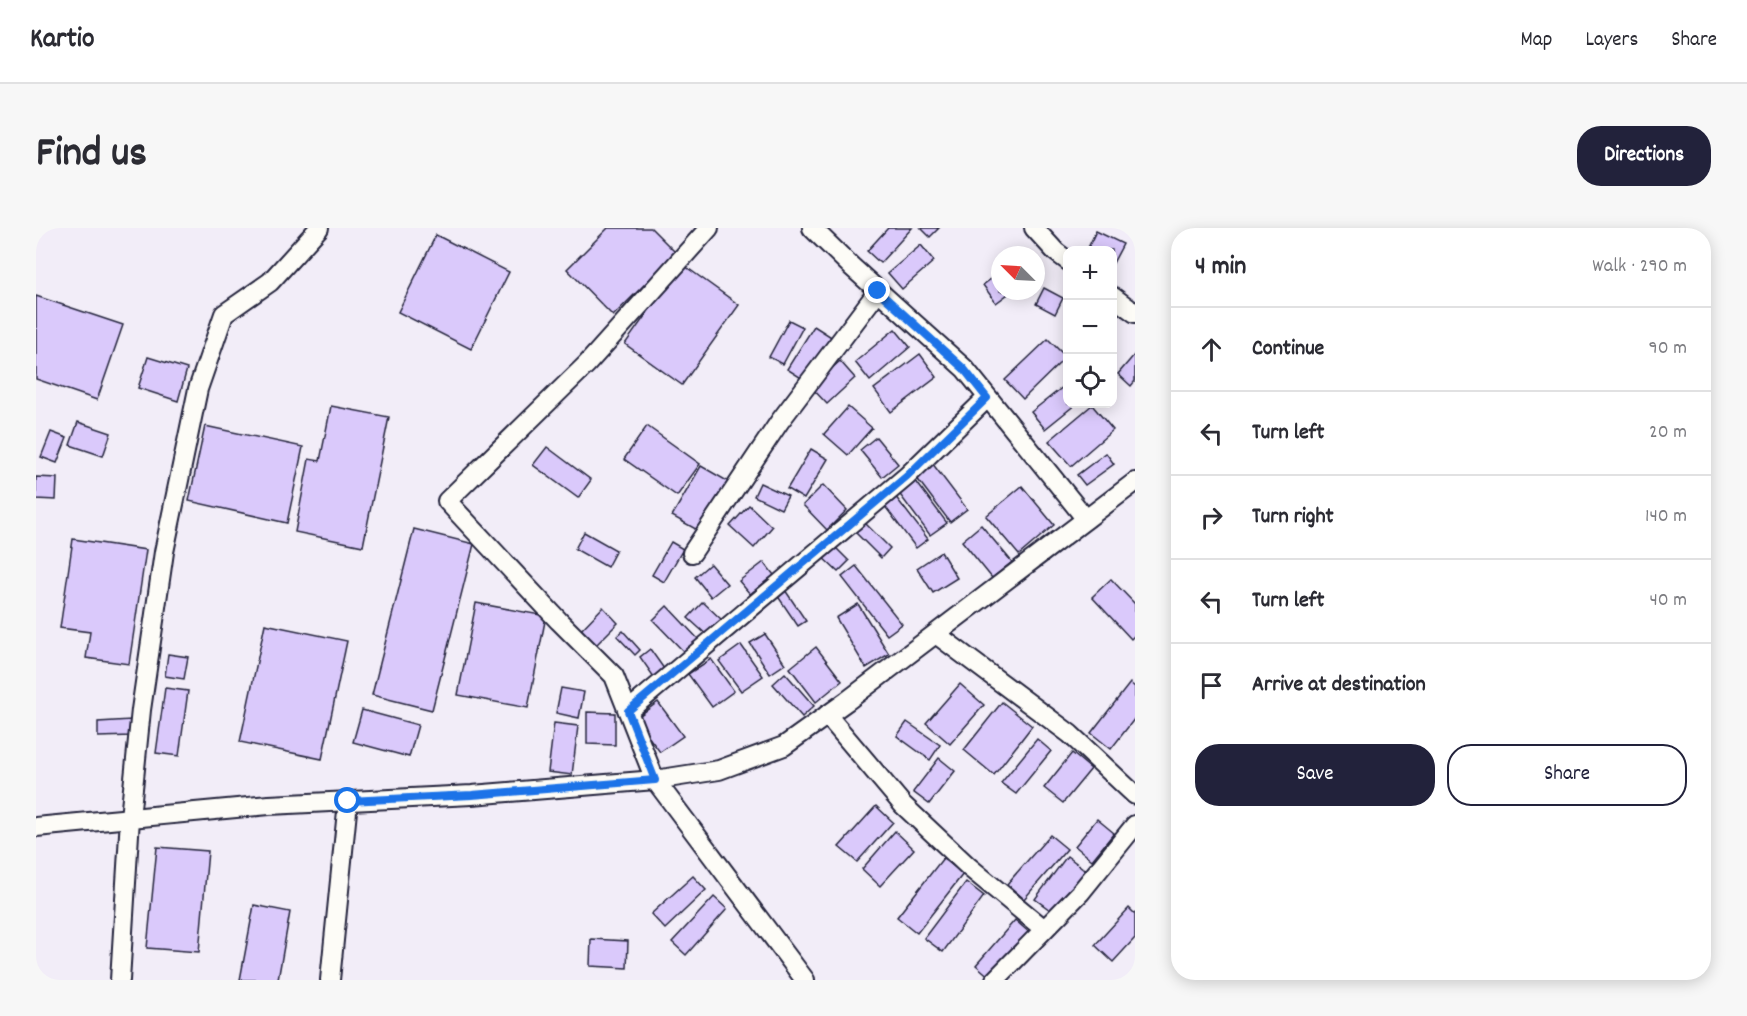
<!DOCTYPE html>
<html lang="en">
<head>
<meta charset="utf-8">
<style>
	body { margin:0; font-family:Dekko,sans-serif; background:#f7f7f7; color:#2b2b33 }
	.controls { position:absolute; right:18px; top:18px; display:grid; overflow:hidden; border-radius:12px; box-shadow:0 3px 15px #0003 }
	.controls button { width:54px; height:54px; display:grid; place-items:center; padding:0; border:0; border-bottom:2px solid #e1e1e2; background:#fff; color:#2b2b33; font:30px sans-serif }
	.compass { position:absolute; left:955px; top:18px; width:54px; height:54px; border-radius:50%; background:#fff; box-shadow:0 3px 15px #0003; rotate:294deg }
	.stop { position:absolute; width:18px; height:18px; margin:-14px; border:4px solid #1a73e8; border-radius:50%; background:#fff }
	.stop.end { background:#1a73e8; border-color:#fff; box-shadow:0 2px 6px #0008 }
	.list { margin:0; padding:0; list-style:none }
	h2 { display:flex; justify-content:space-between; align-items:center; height:78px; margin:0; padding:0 24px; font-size:26px }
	h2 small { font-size:20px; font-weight:400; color:#7c7c81 }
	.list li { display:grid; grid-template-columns:39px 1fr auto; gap:18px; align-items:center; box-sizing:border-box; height:84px; padding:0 24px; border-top:2px solid #e1e1e2 }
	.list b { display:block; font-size:22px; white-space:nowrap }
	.list em { font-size:20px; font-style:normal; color:#7c7c81 }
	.actions { display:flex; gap:12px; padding:18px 24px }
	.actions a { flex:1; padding:14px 0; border:2px solid #22223b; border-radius:24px; text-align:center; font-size:21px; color:#22223b }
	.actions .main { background:#22223b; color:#fff }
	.icon { flex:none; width:33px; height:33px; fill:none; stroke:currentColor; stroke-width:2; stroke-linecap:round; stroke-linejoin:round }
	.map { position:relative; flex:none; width:1099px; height:752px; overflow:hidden; border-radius:24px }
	header { display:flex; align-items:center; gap:36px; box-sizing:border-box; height:84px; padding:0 30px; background:#fff; border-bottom:2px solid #e1e1e2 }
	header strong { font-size:28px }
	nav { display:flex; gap:33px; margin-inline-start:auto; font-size:21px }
	.intro { display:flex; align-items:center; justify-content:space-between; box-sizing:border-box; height:144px; padding:0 36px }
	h1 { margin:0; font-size:42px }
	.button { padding:15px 27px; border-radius:24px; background:#22223b; color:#fff; font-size:21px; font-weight:700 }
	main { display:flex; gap:36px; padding:0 36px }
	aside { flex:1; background:#fff; border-radius:24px; box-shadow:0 3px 15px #0003 }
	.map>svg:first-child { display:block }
	.building { fill:#dac9fb; stroke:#22223b; stroke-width:1.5 }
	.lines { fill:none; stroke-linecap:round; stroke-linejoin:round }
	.street-casing { stroke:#22223b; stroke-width:22 }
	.street { stroke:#fdfcf7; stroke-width:18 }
	.route { stroke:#1a73e8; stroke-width:8 }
</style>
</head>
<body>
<header>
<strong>Kartio</strong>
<nav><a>Map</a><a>Layers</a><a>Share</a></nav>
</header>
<div class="intro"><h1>Find us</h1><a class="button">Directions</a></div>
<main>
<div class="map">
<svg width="1099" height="752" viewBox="0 0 1099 752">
	<rect width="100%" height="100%" fill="#f2edf8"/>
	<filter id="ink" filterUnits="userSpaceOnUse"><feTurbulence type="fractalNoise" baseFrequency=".0167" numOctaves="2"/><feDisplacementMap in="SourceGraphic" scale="12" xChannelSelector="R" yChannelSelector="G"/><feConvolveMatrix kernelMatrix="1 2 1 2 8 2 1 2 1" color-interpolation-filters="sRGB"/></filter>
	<g filter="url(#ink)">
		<g class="building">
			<polygon points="572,0 615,0 640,25 577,88 531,41"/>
			<polygon points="852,0 876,0 844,35 831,23"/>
			<polygon points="885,0 903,0 894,9"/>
			<polygon points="1060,3 1087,16 1076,37 1076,22 1051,22"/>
			<polygon points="400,7 473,44 435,121 362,84"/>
			<polygon points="885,17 898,33 866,61 852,45"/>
			<polygon points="646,36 703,77 646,157 589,116"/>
			<polygon points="959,48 964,55 964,63 970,63 972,66 960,75 947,57"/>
			<polygon points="1008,60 1027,70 1019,86 1000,76"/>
			<polygon points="0,68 87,97 61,172 0,151"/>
			<polygon points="753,92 767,99 747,136 733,129"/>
			<polygon points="778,98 797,110 770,153 751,141"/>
			<polygon points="859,101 874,119 834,153 819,134"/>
			<polygon points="1012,111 1030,129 987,171 969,152"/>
			<polygon points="884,126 901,149 855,184 838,161"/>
			<polygon points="1099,126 1099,153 1095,158 1082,146"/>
			<polygon points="112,129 151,141 142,173 102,160"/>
			<polygon points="804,133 819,150 791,176 775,159"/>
			<polygon points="1032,155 1032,176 1040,176 1009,201 995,184"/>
			<polygon points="1056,177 1077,202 1035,238 1013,213"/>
			<polygon points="295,178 353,189 327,318 259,304 273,231 284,233"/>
			<polygon points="812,179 836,200 812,227 788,206"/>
			<polygon points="42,194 75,205 67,228 34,217"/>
			<polygon points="169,198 267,219 251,295 153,273"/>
			<polygon points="611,198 664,236 641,268 588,231"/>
			<polygon points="15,204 31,210 21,235 5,229"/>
			<polygon points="840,209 862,236 846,249 824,222"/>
			<polygon points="511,219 555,252 542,270 497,237"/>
			<polygon points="775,221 792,231 768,271 751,261"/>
			<polygon points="1070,225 1078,236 1049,257 1041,247"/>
			<polygon points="893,231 931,281 914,294 877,245"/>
			<polygon points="665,238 693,254 665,304 636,288"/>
			<polygon points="876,248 911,295 894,307 859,260"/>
			<polygon points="0,249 21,250 20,272 0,271"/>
			<polygon points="724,255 752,268 745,281 718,268"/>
			<polygon points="787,257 811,282 791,302 767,277"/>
			<polygon points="986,258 1018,297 983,327 950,288"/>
			<polygon points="859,268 892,311 880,320 848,277"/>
			<polygon points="713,277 736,299 718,320 694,298"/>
			<polygon points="826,292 854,320 845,330 816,301"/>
			<polygon points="945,297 976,334 956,350 926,313"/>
			<polygon points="378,301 438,316 396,482 336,467"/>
			<polygon points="548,304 580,322 571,339 539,321"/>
			<polygon points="37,311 110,322 93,436 50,430 54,404 24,400"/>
			<polygon points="635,314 647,321 628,354 616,347"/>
			<polygon points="796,316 813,333 802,344 785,328"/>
			<polygon points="905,324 921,350 897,365 881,340"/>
			<polygon points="728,334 738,347 714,366 703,353"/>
			<polygon points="674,336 691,356 675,369 659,349"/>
			<polygon points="820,338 866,396 851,407 806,349"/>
			<polygon points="1075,351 1099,376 1099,407 1095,411 1056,369"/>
			<polygon points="749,362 770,393 762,398 741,367"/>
			<polygon points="667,374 687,393 673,409 652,390"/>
			<polygon points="440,375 510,388 492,480 422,467"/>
			<polygon points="822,376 853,426 830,440 800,390"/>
			<polygon points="631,378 664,413 650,426 617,392"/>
			<polygon points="567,379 582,395 558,419 543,404"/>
			<polygon points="229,396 311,413 286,531 204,514"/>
			<polygon points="587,403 604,422 599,427 581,408"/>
			<polygon points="729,406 749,436 734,446 714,415"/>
			<polygon points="705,417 727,448 705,463 683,433"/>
			<polygon points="780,419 806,453 780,474 754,440"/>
			<polygon points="614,421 631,445 620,452 604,429"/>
			<polygon points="132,426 152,429 148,451 129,448"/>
			<polygon points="675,431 698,463 676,479 652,446"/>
			<polygon points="749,445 778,478 766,489 737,456"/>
			<polygon points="1094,455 1099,459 1099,490 1075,521 1055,505"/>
			<polygon points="924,456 948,477 914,516 890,495"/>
			<polygon points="129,460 152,463 143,528 120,525"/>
			<polygon points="525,460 548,464 543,490 520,485"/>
			<polygon points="622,474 647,508 624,524 599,491"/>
			<polygon points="966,474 996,498 958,547 928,522"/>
			<polygon points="326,482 382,497 373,529 317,514"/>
			<polygon points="551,484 579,485 579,517 551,516"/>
			<polygon points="95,492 96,508 62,509 62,494"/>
			<polygon points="871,494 904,517 894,532 861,508"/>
			<polygon points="518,495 542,498 536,547 512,544"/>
			<polygon points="1001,511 1015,523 980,566 965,555"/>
			<polygon points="1036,525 1055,541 1027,575 1008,560"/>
			<polygon points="903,530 919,543 893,576 877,564"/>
			<polygon points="840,578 857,594 821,634 803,619"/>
			<polygon points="1061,591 1078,605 1056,632 1039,618"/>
			<polygon points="859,603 878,621 844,658 826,641"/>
			<polygon points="1014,607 1031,621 988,671 971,656"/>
			<polygon points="121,619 172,623 163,724 111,720"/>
			<polygon points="1031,628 1052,644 1021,687 999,671"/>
			<polygon points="907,630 927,646 881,705 861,689"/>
			<polygon points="657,648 670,662 629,701 615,686"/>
			<polygon points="930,654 948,668 907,724 888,710"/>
			<polygon points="678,669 691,681 650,727 636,714"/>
			<polygon points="218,677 254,684 242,752 204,752"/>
			<polygon points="1093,680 1099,686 1099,710 1077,734 1059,717"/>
			<polygon points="979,692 995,706 956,751 940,737"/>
			<polygon points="555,711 592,713 591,740 554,738"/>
		</g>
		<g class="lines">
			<defs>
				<g id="street">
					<polyline points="673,0 551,136 411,273 523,393 578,448 619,552 769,752"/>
					<polyline points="776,0 816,39 929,141 1050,291"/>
					<polyline points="998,0 1020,24 1032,33"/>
					<polyline points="1076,68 1099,85"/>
					<polyline points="656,325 744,193 842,63"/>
					<polyline points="900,406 1034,506 1099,567"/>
					<polyline points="592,483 871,248 951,170"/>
					<polyline points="791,487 867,577 933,639 1008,701"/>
					<polyline points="0,599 233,577 436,567 619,552 683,542 748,518 811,473 1099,254"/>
					<polyline points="84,752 94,590 105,482 128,324 162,161 188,86 234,54 283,0"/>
					<polyline points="294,752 312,573"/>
					<polyline points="959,752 1044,665 1099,597"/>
				</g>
			</defs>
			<use href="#street" class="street-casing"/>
			<use href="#street" class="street"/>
		</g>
	</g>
	<g class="lines" filter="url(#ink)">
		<polyline class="route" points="312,573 436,567 619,552 592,483 871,248 951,170 928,141 842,63"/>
	</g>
</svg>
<div class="controls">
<button>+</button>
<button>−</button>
<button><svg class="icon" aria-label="locate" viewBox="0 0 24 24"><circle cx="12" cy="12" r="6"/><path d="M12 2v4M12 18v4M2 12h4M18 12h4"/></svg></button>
</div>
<svg class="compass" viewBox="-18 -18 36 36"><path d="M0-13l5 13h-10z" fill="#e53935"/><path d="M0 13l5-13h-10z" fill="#7c7c81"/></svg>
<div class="stop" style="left:312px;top:573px"></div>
<div class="stop end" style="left:842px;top:63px"></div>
</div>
<aside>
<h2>4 min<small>Walk · 290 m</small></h2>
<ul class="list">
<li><svg class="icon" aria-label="ahead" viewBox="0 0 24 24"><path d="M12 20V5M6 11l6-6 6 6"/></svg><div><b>Continue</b></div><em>90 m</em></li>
<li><svg class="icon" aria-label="left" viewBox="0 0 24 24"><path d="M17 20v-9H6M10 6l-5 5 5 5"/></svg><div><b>Turn left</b></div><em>20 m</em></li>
<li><svg class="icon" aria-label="right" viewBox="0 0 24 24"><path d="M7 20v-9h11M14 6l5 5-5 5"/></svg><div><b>Turn right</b></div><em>140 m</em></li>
<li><svg class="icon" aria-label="left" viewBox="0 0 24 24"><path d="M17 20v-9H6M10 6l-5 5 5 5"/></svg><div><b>Turn left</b></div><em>40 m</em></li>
<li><svg class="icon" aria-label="arrive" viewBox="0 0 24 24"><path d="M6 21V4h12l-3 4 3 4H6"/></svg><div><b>Arrive at destination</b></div></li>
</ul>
<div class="actions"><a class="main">Save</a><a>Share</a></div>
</aside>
</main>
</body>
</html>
